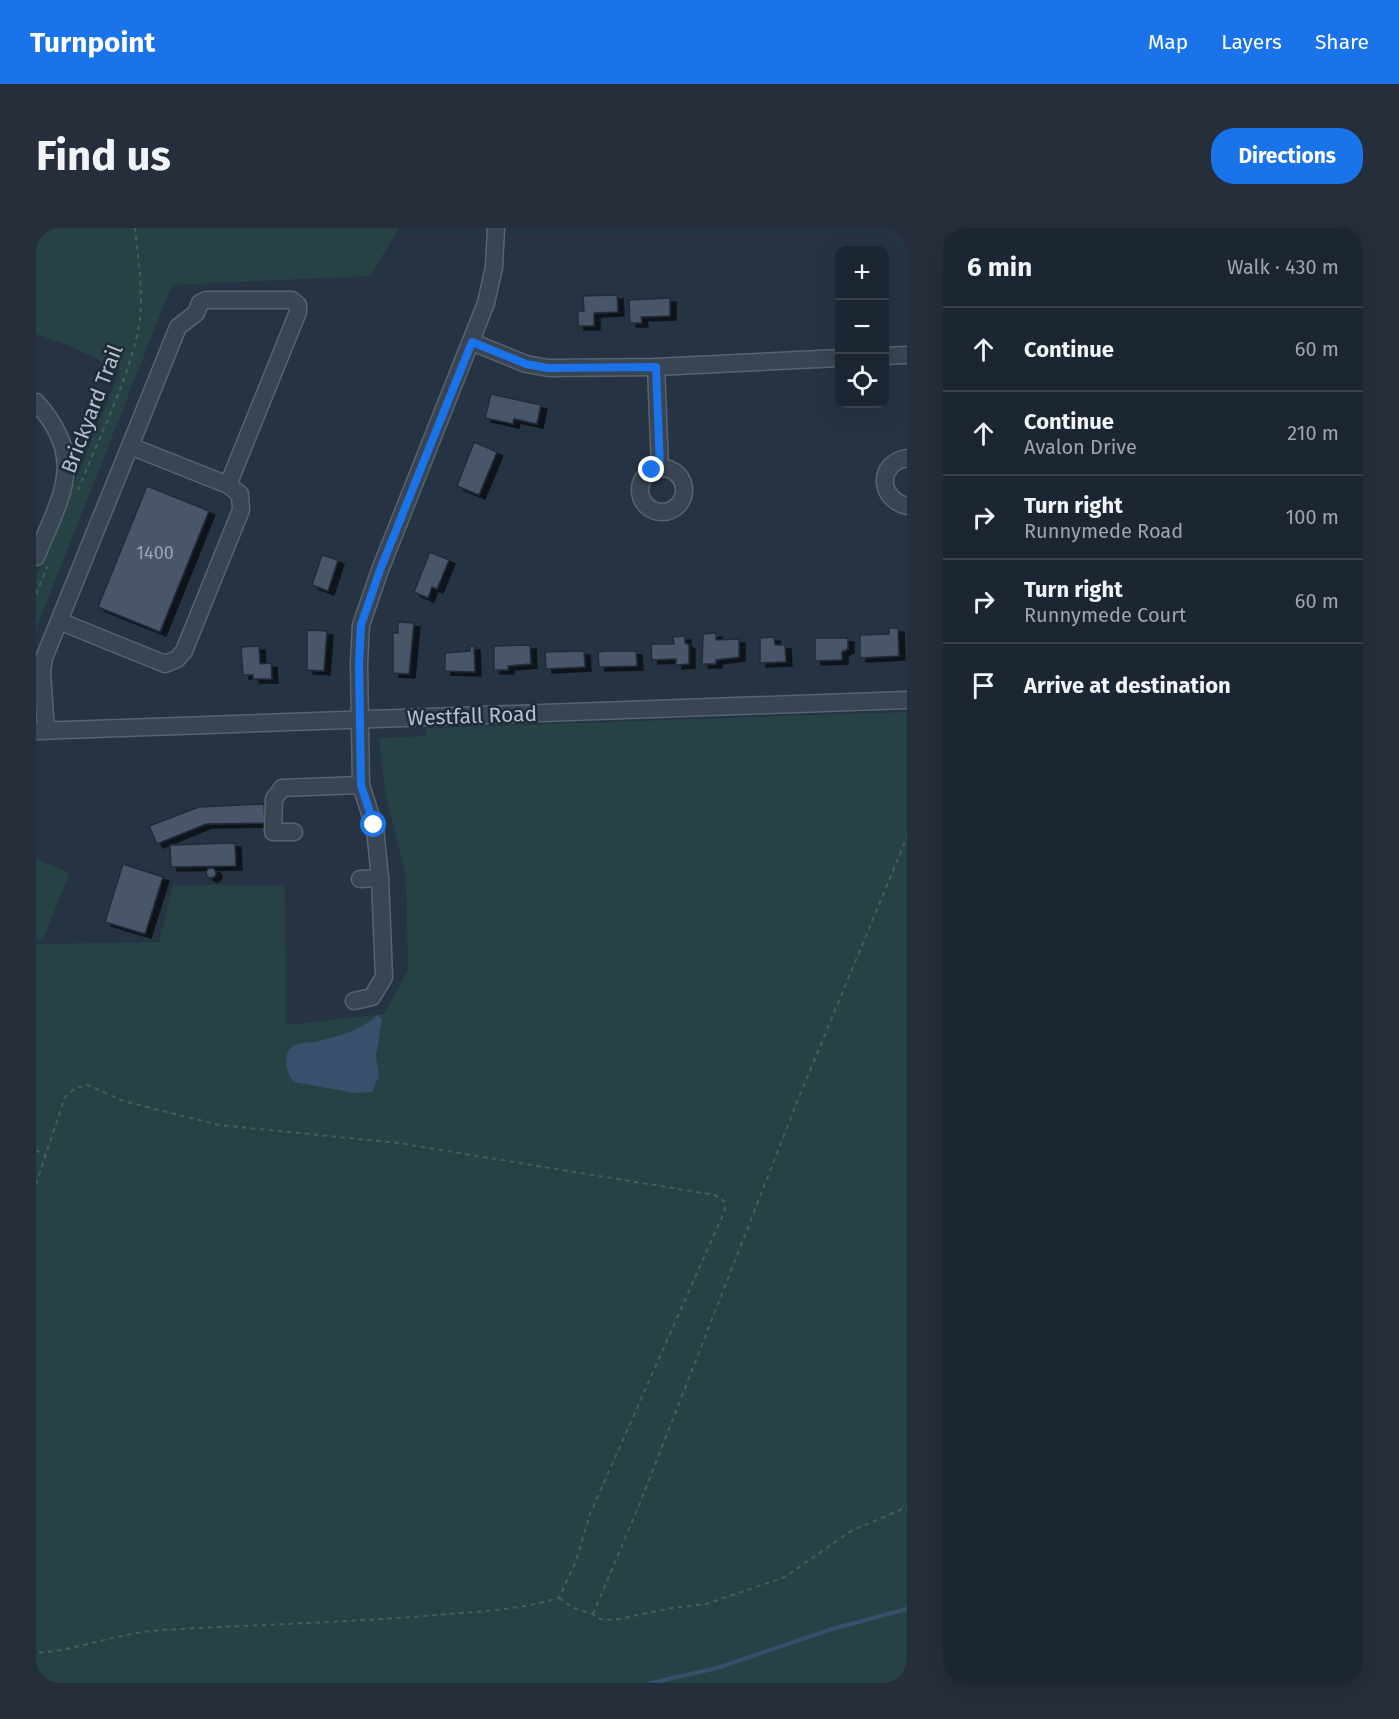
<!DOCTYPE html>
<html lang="en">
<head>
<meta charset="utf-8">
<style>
	body { margin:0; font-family:"Fira Sans",sans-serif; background:#252e3a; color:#f1f3f6 }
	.controls { position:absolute; right:18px; top:18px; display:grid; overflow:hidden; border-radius:12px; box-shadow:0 6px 24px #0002 }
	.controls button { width:54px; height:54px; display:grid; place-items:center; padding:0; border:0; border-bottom:2px solid #3a434d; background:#1c2632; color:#f1f3f6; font:30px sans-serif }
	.stop { position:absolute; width:18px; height:18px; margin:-14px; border:4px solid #1a73e8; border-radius:50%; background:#fff }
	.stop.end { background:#1a73e8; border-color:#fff; box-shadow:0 2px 6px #0008 }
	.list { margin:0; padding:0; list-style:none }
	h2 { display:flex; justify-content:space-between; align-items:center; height:78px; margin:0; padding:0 24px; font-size:26px }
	h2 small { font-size:20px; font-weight:400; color:#a0a5ac }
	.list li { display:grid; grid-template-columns:39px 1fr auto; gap:18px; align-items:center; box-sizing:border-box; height:84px; padding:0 24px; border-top:2px solid #3a434d }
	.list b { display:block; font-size:22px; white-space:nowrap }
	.list p { margin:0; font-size:20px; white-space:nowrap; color:#a0a5ac }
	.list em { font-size:20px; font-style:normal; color:#a0a5ac }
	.icon { flex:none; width:33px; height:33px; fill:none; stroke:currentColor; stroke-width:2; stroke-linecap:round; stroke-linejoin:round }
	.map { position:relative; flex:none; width:871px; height:1455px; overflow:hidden; border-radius:24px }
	header { display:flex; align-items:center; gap:36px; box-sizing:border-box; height:84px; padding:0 30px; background:#1a73e8; color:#fff }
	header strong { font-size:28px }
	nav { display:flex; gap:33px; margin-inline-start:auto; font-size:21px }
	.intro { display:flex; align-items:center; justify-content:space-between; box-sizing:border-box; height:144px; padding:0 36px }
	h1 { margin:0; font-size:42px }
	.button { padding:15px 27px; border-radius:24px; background:#1a73e8; color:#fff; font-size:21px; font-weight:700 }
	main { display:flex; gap:36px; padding:0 36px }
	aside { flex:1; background:#1c2632; border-radius:24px; box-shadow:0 6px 24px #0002 }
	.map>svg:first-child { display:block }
	.green { fill:#274244 }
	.water { fill:#38506b }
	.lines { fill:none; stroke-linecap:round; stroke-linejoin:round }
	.stream { stroke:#38506b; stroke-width:4 }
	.building { fill:#495769; stroke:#202c3a; stroke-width:1.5; filter:url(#shadow) }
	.minor-casing { stroke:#576370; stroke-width:19 }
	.path { stroke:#455f60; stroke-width:2; stroke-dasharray:4.5 4.5; stroke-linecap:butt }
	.minor { stroke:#394552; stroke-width:16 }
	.route { stroke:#1a73e8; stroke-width:8 }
	.labels { text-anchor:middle; stroke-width:5; stroke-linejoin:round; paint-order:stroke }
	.number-label { font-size:18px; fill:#9ba6b3 }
	.street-label { font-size:21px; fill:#b6c0cc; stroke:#1e2a38 }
</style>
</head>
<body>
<header>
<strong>Turnpoint</strong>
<nav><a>Map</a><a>Layers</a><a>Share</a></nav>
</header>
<div class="intro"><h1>Find us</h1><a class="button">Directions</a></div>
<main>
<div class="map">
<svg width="871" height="1455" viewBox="0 0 871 1455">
	<defs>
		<filter id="shadow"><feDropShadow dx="6" dy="4" stdDeviation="0" flood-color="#0009"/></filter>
	</defs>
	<rect width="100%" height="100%" fill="#253343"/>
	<g class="green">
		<polygon points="0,0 363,0 334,48 136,57 0,401 0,350 84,142 29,116 0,106"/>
		<polygon points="871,484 871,1455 0,1455 0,716 123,714 137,657 249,657 250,797 348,786 372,742 370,647 349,563 343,510 390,508 390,500"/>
		<polygon points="0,631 34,645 6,713 0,710"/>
	</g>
	<path class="water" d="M341 787 346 791 340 828 343 848 336 864 319 865 258 854C250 846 245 823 259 817 264 814 272 815 278 814 300 809 325 803 341 787Z"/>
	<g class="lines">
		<polyline class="stream" points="615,1455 681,1440 796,1401 871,1381"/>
	</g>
	<g class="building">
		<polygon points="581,67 582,84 558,85 558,98 542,98 542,83 548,83 547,68"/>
		<polygon points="634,70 634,88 605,89 606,95 594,95 593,72"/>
		<polygon points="455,166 505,177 501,196 478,191 477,196 449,190"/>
		<polygon points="438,214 461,224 443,267 421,258"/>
		<polygon points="111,258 173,283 124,404 62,379"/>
		<polygon points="394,324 413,332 401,361 396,359 392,370 378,364"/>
		<polygon points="286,327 302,332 292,363 276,357"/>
		<polygon points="362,394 378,395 373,446 357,445 357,405 362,405"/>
		<polygon points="853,400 862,400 863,428 824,430 824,407 853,406"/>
		<polygon points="271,402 291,403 288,443 271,442"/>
		<polygon points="680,405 680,412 703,411 703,429 680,432 680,436 666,436 667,406"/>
		<polygon points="649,408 649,415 653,417 653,436 640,437 640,431 616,432 615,416 638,416 637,409"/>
		<polygon points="738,409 739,417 749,417 750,434 724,435 724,410"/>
		<polygon points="779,410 812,410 812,421 806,424 806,432 779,433"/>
		<polygon points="494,417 495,436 472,438 472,442 458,442 458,418"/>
		<polygon points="223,418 224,436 235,435 236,451 217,451 217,447 207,447 205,419"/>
		<polygon points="434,418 438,418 439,444 409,443 409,425 434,423"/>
		<polygon points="548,423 549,439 510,441 509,424"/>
		<polygon points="572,423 600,423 601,438 563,439 562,424"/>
		<polygon points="228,576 229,595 170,596 121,616 113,598 163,579"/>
		<polygon points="199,615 200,638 135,639 134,617"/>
		<polygon points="87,636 127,649 109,706 69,694"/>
		<circle cx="175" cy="645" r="5"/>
	</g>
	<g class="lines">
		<defs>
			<g id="minor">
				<polyline points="436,114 490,136 512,140 620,139 804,130"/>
				<polyline points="848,128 871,127"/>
				<polyline points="620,139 624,240"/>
				<path d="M0 174C52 231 25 268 0 329"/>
				<polyline points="94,218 142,99 160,85 164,75 170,72 256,72 262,77 262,84 192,257"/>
				<path d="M871 230C841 235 842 271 871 278"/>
				<circle cx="626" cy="262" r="22"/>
				<polyline points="0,503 871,472"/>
				<polyline points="10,503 6,444 8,430 23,393 129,436 141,431 148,423 205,282 204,266 192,257 94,218 23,393"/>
				<polyline points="258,604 237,604 238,571 246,560 325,557"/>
				<polyline points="324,651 344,650"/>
				<polyline points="318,773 336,769 348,749 344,650 339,601 325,557 323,435 325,397 344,342 450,75 458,39 460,0"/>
			</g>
		</defs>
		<use href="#minor" class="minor-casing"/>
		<g class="path">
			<path d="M42 262C61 214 97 142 104 92 107 62 102 30 99 0"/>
			<polyline points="0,366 11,339"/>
			<polyline points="0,922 9,927"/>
			<path d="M0 956 29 869 39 860 52 857 87 873 183 897 362 915 679 967 688 973 689 982 554 1286 540 1333 523 1370C480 1383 433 1384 388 1388 300 1395 213 1397 125 1402 82 1405 43 1422 0 1425"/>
			<polyline points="523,1370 537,1380 557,1386 564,1391 578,1392 636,1380 670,1376 749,1349 815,1303 871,1279"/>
			<polyline points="557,1386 604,1275 761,874 871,609"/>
		</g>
		<use href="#minor" class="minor"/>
	</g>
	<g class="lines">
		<polyline class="route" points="338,597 325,557 323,435 325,397 344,342 436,114 490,136 512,140 620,139 624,240 616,242"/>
	</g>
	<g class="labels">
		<g class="number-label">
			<text x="119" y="331">1400</text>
		</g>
		<g class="street-label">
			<text transform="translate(56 181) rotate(-69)" y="7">Brickyard Trail</text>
			<text transform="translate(436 488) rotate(-2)" y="7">Westfall Road</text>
		</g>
	</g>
</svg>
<div class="controls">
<button>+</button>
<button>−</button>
<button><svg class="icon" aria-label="locate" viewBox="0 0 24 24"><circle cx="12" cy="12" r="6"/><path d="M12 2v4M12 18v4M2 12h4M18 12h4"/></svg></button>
</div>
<div class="stop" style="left:338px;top:597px"></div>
<div class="stop end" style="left:616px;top:242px"></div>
</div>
<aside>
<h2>6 min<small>Walk · 430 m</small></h2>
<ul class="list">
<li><svg class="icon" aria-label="ahead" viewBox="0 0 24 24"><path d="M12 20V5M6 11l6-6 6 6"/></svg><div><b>Continue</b></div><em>60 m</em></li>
<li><svg class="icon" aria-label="ahead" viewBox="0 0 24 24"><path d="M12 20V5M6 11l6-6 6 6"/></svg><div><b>Continue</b><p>Avalon Drive</p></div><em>210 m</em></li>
<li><svg class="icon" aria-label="right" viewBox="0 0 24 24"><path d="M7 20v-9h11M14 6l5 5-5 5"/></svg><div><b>Turn right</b><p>Runnymede Road</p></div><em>100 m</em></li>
<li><svg class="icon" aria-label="right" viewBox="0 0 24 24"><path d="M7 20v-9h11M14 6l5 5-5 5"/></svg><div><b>Turn right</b><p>Runnymede Court</p></div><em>60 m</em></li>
<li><svg class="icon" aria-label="arrive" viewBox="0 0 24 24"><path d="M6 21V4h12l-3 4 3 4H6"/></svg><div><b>Arrive at destination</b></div></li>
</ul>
</aside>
</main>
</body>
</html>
